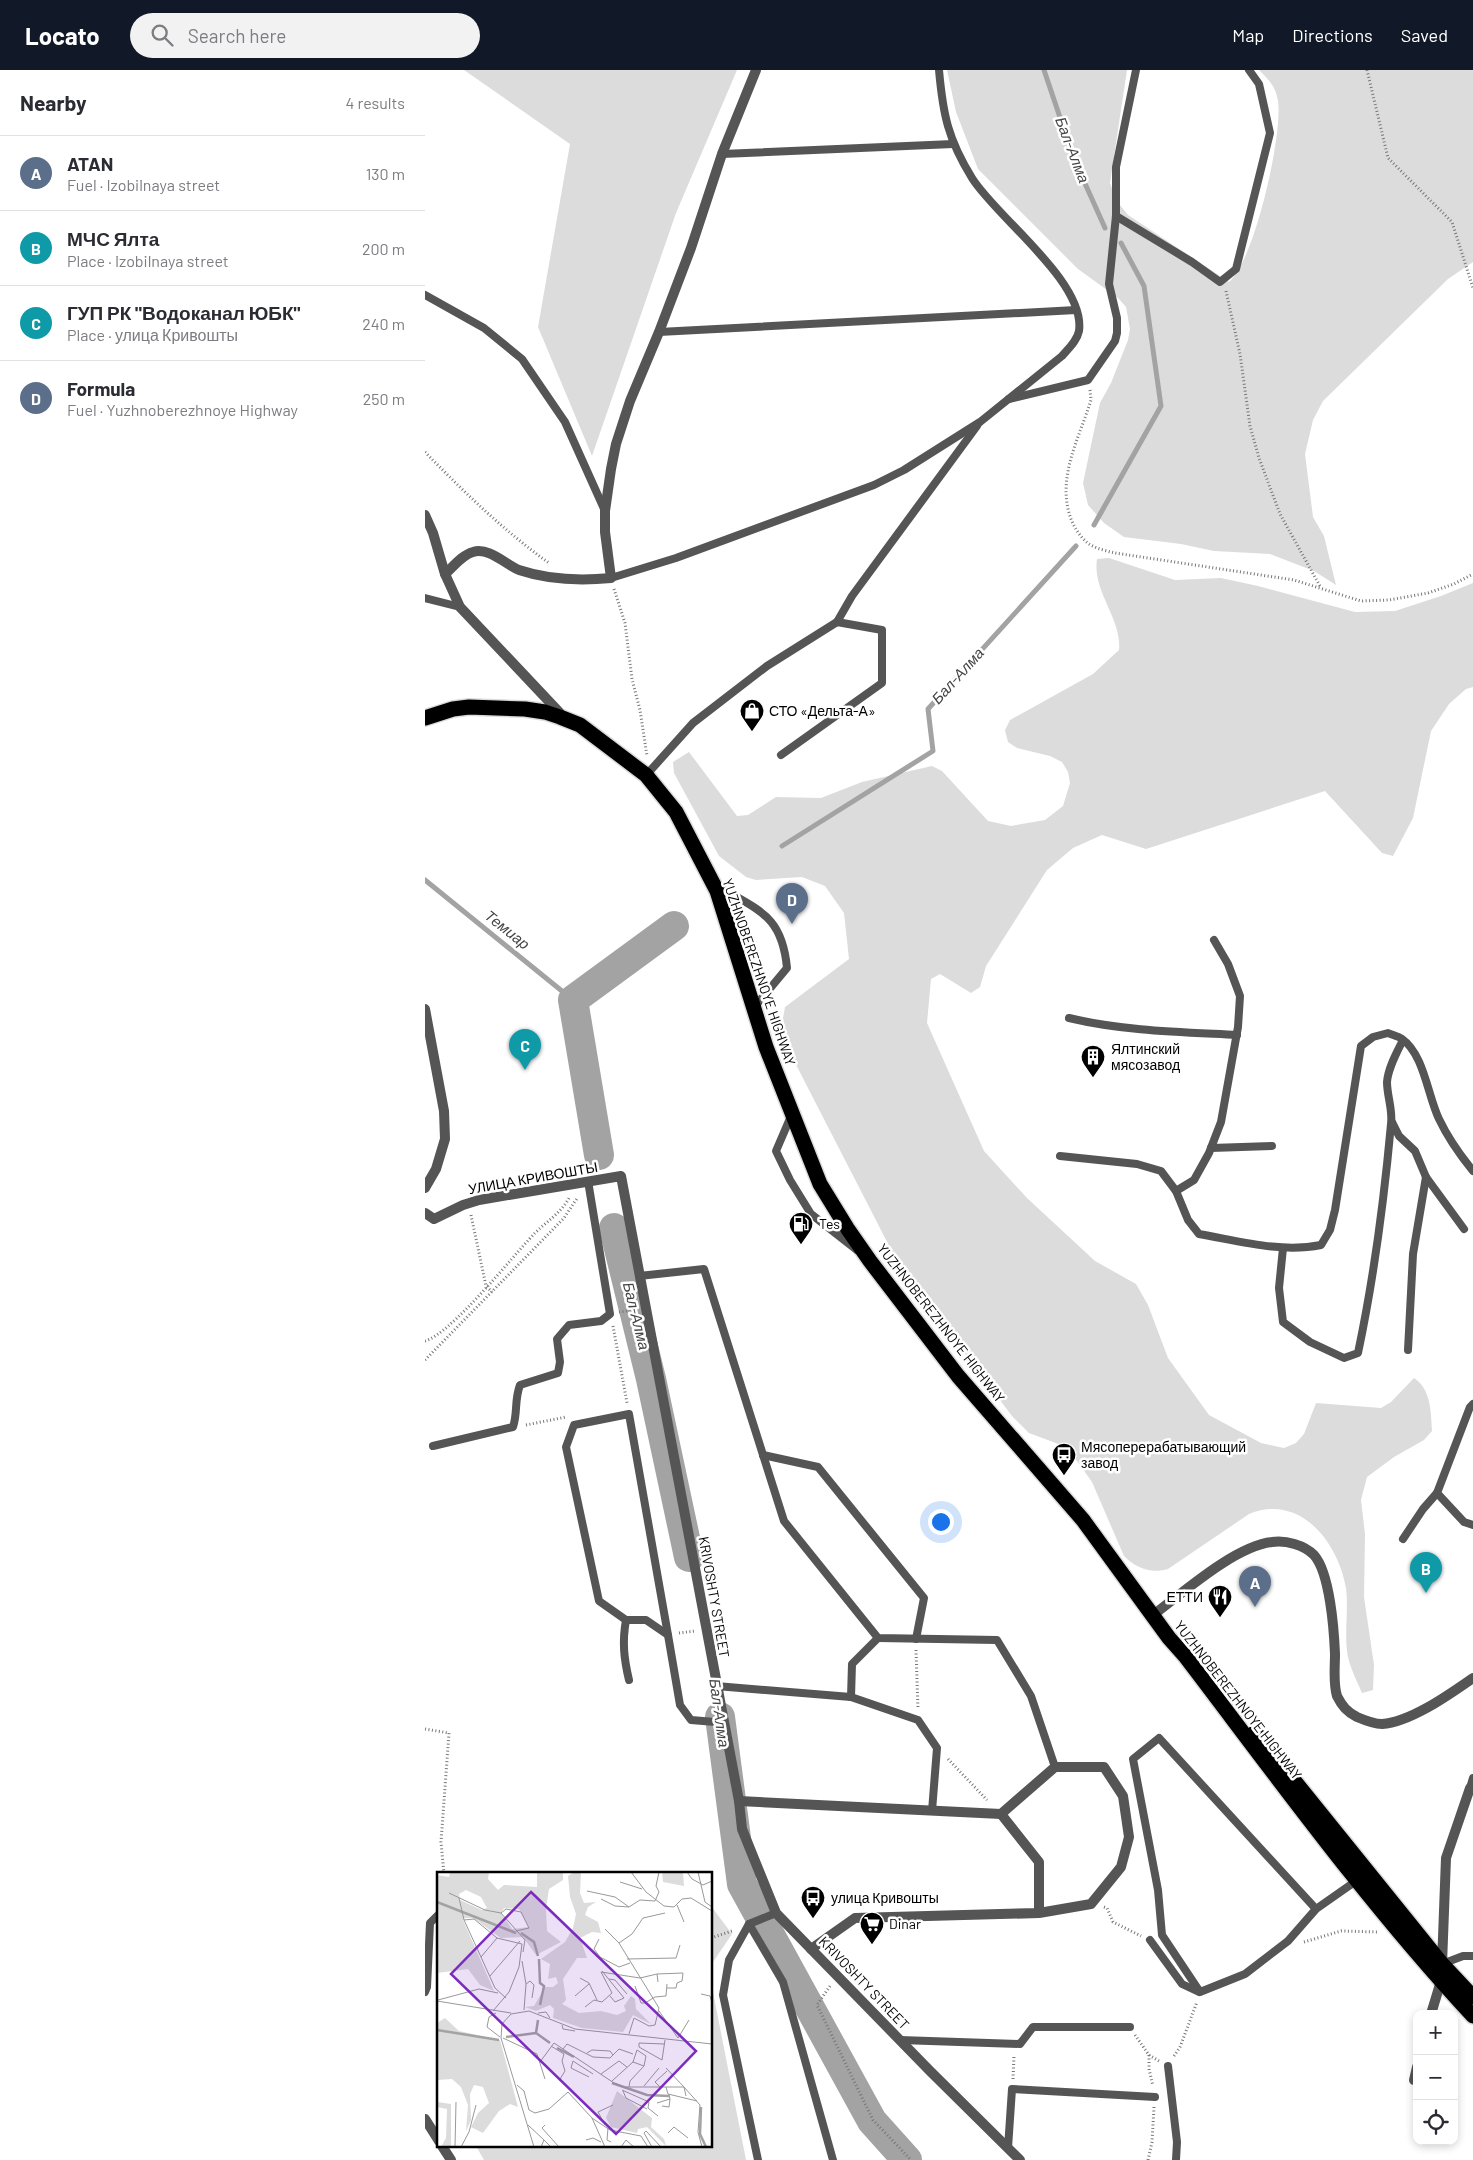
<!DOCTYPE html>
<html lang="en">
<head>
<meta charset="utf-8">
<style>
	body { margin:0; font-family:Barlow,sans-serif; background:#f2f2f3; color:#2b2b33 }
	.controls { position:absolute; right:15px; bottom:15px; display:grid; overflow:hidden; border-radius:10px; box-shadow:0 2px 8px #0003 }
	.controls button { width:45px; height:45px; display:grid; place-items:center; padding:0; border:0; border-bottom:1px solid #e1e1e2; background:#fff; color:#2b2b33; font:25px sans-serif }
	.you { position:absolute; left:515px; top:1451px; width:18px; height:18px; margin:-12px; border:4px solid #fff; border-radius:50%; background:#1a73e8; box-shadow:0 0 0 8px #1a73e833 }
	.badge { display:grid; place-items:center; width:32px; height:32px; border-radius:50%; background:#111827; color:#fff; font-size:16px; font-weight:700 }
	.pin { position:absolute; translate:-50% -41px; filter:drop-shadow(0 1px 2px #0008) }
	.pin::after { content:''; position:absolute; top:26px; width:18px; height:15px; background:inherit; clip-path:polygon(0 0,100% 0,50% 100%) }
	.list { margin:0; padding:0; list-style:none }
	h2 { display:flex; justify-content:space-between; align-items:center; height:65px; margin:0; padding:0 20px; font-size:21px }
	h2 small { font-size:16px; font-weight:400; color:#7c7c81 }
	.list li { display:grid; grid-template-columns:32px 1fr auto; gap:15px; align-items:center; box-sizing:border-box; height:75px; padding:0 20px; border-top:1px solid #e1e1e2 }
	.list b { display:block; font-size:19px; white-space:nowrap }
	.list p { margin:0; font-size:16px; white-space:nowrap; color:#7c7c81 }
	.list em { font-size:16px; font-style:normal; color:#7c7c81 }
	.icon { flex:none; width:28px; height:28px; fill:none; stroke:currentColor; stroke-width:2; stroke-linecap:round; stroke-linejoin:round }
	.map { position:relative; flex:none; width:1048px; height:2090px; overflow:hidden }
	header { display:flex; align-items:center; gap:30px; box-sizing:border-box; height:70px; padding:0 25px; background:#111827; color:#fff }
	header strong { font-size:24px }
	nav { display:flex; gap:28px; margin-inline-start:auto; font-size:18px }
	.search { width:350px; height:45px; background:#f2f2f3; display:flex; align-items:center; gap:12px; box-sizing:border-box; padding:0 18px; border-radius:28px; color:#7c7c81; font-size:19px }
	main { display:flex }
	aside { flex:1; background:#fff }
	.map>svg:first-child { display:block }
	.green { fill:#dcdcdc }
	.lines { fill:none; stroke-linecap:round; stroke-linejoin:round }
	.stream { stroke:#a3a3a3; stroke-width:5 }
	.river { stroke:#a3a3a3; stroke-width:30 }
	.highway-casing { stroke:#dbdbdb; stroke-width:18 }
	.path { stroke:#777; stroke-width:3; stroke-dasharray:1 2.5; stroke-linecap:butt }
	.lane { stroke:#555; stroke-width:8 }
	.street { stroke:#555; stroke-width:10 }
	.highway { stroke:#000; stroke-width:15 }
	.labels { text-anchor:middle; stroke-width:5; stroke-linejoin:round; paint-order:stroke }
	.poi-label { font-size:14px; fill:#000; stroke:#fff; text-anchor:start }
	.street-label { font-size:14px; fill:#000; stroke:#fff }
	.water-label { font-size:15px; font-style:italic; fill:#444; stroke:#fff }
	.inset-river { fill:none; stroke:#a3a3a3; stroke-width:2.5 }
	.inset-road { fill:none; stroke:#999; stroke-width:1 }
	.view { fill:#7b2cbf; fill-opacity:0.15; stroke:#7b2cbf; stroke-width:2.5 }
	.inset-edge { fill:none; stroke:#000; stroke-width:2.5 }
</style>
</head>
<body>
<header>
<strong>Locato</strong>
<div class="search"><svg class="icon" aria-label="search" viewBox="0 0 24 24"><circle cx="10" cy="10" r="6"/><path d="M15 15l6 6"/></svg>Search here</div>
<nav><a>Map</a><a>Directions</a><a>Saved</a></nav>
</header>
<main>
<aside>
<h2>Nearby<small>4 results</small></h2>
<ul class="list">
<li><span class="badge" style="background:#5c6f8a">A</span><div><b>ATAN</b><p>Fuel · Izobilnaya street</p></div><em>130 m</em></li>
<li><span class="badge" style="background:#0f9aa8">B</span><div><b>МЧС Ялта</b><p>Place · Izobilnaya street</p></div><em>200 m</em></li>
<li><span class="badge" style="background:#0f9aa8">C</span><div><b>ГУП РК &quot;Водоканал ЮБК&quot;</b><p>Place · улица Кривошты</p></div><em>240 m</em></li>
<li><span class="badge" style="background:#5c6f8a">D</span><div><b>Formula</b><p>Fuel · Yuzhnoberezhnoye Highway</p></div><em>250 m</em></li>
</ul>
</aside>
<div class="map">
<svg width="1048" height="2090" viewBox="0 0 1048 2090">
	<rect width="100%" height="100%" fill="#fff"/>
	<g class="green">
		<polygon points="39,0 312,0 251,143 167,386 113,257 145,74"/>
		<path d="M522 0H702L685 113 691 130 703 145 804 212C829 192 858 65 853 31 851 17 844 10 834 0H1048V192L1023 209 898 331 888 350 880 384 888 447 899 466 911 515 889 501 845 484 789 481 756 474 699 467 679 453 663 435 658 413 675 333 686 313 703 270 705 259 701 237 693 228 653 199 553 99 531 42Z"/>
		<path d="M684 488 750 510 796 508 833 516 930 542 970 541 1016 526 1048 513V617L1041 619 1024 634 1006 661 988 748 968 786 957 783 900 721 721 779 677 765 648 778 622 800 561 896 555 917 546 923 515 904 506 909 502 953 559 1081 602 1128 670 1191 711 1214 723 1235 743 1288 784 1345 836 1373 859 1378 871 1373 879 1364 891 1333 956 1338 966 1332 989 1308C1006 1319 1006 1342 1007 1361L999 1370 969 1387 942 1407 936 1430 940 1464 939 1527 949 1595 948 1620 937 1623C933 1613 927 1602 924 1591 918 1570 924 1540 921 1518 913 1472 875 1423 824 1444L743 1499C726 1504 711 1498 699 1486L667 1412 652 1391 636 1375 604 1363 587 1346 476 1199 365 983 358 948 360 937 424 889 419 843 400 816 377 807 331 810 321 807 294 786 249 703 248 692 264 682 312 746 323 745 351 727 396 728 437 712 507 696 517 701 563 751 586 756 620 750 638 736 645 713 643 702 637 692 625 686 592 678 583 672 580 660 585 650 668 604 694 580C697 548 667 522 672 489Z"/>
		<polygon points="286,1836 307,1864 286,1895"/>
		<polygon points="286,1912 321,2090 59,2090 51,2076 286,2076"/>
	</g>
	<g class="lines">
		<g class="stream">
			<polyline points="619,0 649,89 680,158"/>
			<polyline points="669,455 736,336 719,216 696,173"/>
			<polyline points="357,776 508,681 503,639 651,476"/>
			<polyline points="0,810 148,930"/>
		</g>
		<g class="river">
			<polyline points="174,1085 148,930 249,856"/>
			<polyline points="189,1158 226,1309 264,1487"/>
			<polyline points="295,1647 317,1814 447,2051 482,2090"/>
		</g>
		<defs>
			<g id="highway">
				<path d="M0 648 28 639 44 637 100 639 120 642 135 647 155 655 221 705 251 742 292 821 341 977 395 1114 422 1158 445 1191 533 1306 658 1450 744 1568 760 1586C853 1708 943 1833 1048 1946"/>
				<polyline points="830,1662 984,1853 1017,1894 1048,1927"/>
			</g>
		</defs>
		<use href="#highway" class="highway-casing"/>
		<g class="path">
			<polyline points="942,0 963,88 1027,152 1048,218"/>
			<polyline points="801,221 815,284 825,356 834,388 855,444 896,518"/>
			<path d="M665 320 666 330C654 369 631 408 646 449 650 459 656 468 664 474 672 479 682 481 690 483L869 510 936 531 964 530 1003 523 1029 514 1048 504"/>
			<path d="M0 382C38 421 79 461 124 493"/>
			<polyline points="189,519 200,553 207,609 215,640 222,686"/>
			<polyline points="46,1145 61,1216 67,1222"/>
			<polyline points="194,1242 208,1240"/>
			<polyline points="188,1256 202,1333"/>
			<path d="M0 1271C26 1264 87 1187 109 1164 121 1152 136 1143 144 1128"/>
			<polyline points="0,1290 139,1148 153,1127"/>
			<polyline points="101,1355 141,1347"/>
			<polyline points="254,1563 270,1561"/>
			<polyline points="491,1580 493,1639"/>
			<polyline points="0,1659 24,1663 16,1772 19,1804"/>
			<polyline points="523,1689 562,1730"/>
			<polyline points="679,1837 682,1838 688,1852 716,1866"/>
			<polyline points="286,1868 307,1861"/>
			<polyline points="879,1872 916,1861 954,1862"/>
			<polyline points="405,1916 392,1935 448,2050 486,2090"/>
			<polyline points="710,1965 724,1985 734,1991"/>
			<polyline points="724,1985 724,1999 728,2016"/>
			<polyline points="749,1986 755,1977 772,1932"/>
			<polyline points="588,2009 589,1985"/>
			<polyline points="723,2090 727,2072 729,2037"/>
		</g>
		<g class="lane">
			<polyline points="297,84 528,74"/>
			<polyline points="691,146 767,192 795,212 811,199 845,63 834,14 824,0"/>
			<polyline points="0,225 59,258 97,289 140,352 180,441"/>
			<polyline points="234,262 651,240"/>
			<polyline points="584,329 663,310 690,271 692,263 692,248 684,214 691,146 691,97 711,0"/>
			<path d="M186 508 251 488 449 415 479 400 555 352 637 286C644 278 652 271 654 261 661 212 571 147 547 108 523 69 518 45 514 0"/>
			<polyline points="0,528 35,537"/>
			<polyline points="412,552 427,526 552,356"/>
			<polyline points="224,702 268,653 342,596 412,552 457,560 457,613 356,685"/>
			<path d="M293 816C334 841 357 845 362 898L332 934"/>
			<path d="M644 948C699 961 755 962 812 965"/>
			<polyline points="366,1046 351,1081 365,1110 386,1144 432,1180"/>
			<polyline points="967,1052 974,1066 990,1081 1001,1107 988,1184 983,1280"/>
			<polyline points="786,1078 847,1076"/>
			<path d="M635 1086 712 1094 736 1101 751 1121 763 1150 774 1164C814 1171 856 1183 896 1175L905 1160 910 1140 936 976 948 967 963 963C967 965 973 966 977 969 999 984 1003 1027 1014 1049 1023 1068 1035 1085 1048 1101"/>
			<polyline points="1001,1107 1039,1159"/>
			<polyline points="751,1121 769,1110 784,1083 796,1052 813,957 815,926 803,894 789,870"/>
			<path d="M858 1178 854 1218 858 1252 885 1272 919 1288 933 1283C949 1207 959 1131 966 1054 968 1040 962 1026 962 1012 963 998 972 982 978 970"/>
			<polyline points="214,1206 279,1199 359,1451 453,1568 572,1570 606,1626 630,1697"/>
			<polyline points="1048,1334 1045,1337 1012,1423 1039,1452 1048,1455"/>
			<path d="M8 1376 88 1357C93 1342 89 1331 95 1315L133 1303 135 1292 132 1269 144 1255 176 1251 185 1244 163 1111"/>
			<polyline points="338,1385 393,1397 499,1528 491,1569"/>
			<polyline points="978,1469 998,1439 1012,1423"/>
			<polyline points="201,1550 174,1531 141,1377 149,1355 204,1344 243,1565"/>
			<path d="M204 1610C199 1589 197 1572 201 1550H221L243 1565 255 1635 266 1650 290 1652 298 1650"/>
			<polyline points="291,1616 426,1627 493,1650 512,1678 507,1741"/>
			<polyline points="426,1627 427,1594 453,1568"/>
			<polyline points="1045,1718 1048,1708"/>
			<polyline points="891,1839 734,1668 708,1689 733,1820 737,1865 775,1922 820,1904 863,1871 891,1839 931,1811"/>
			<polyline points="324,1854 358,1912 408,2090"/>
			<polyline points="725,1870 757,1914 774,1922"/>
			<polyline points="1017,1894 1038,1886 1048,1886"/>
			<polyline points="0,1922 2,1917 5,1853 14,1844"/>
			<polyline points="475,1970 595,1974 608,1957 705,1957"/>
			<polyline points="743,1996 752,2072 751,2090"/>
			<polyline points="583,2078 587,2019 730,2027"/>
			<polyline points="333,2090 298,1925 304,1890 324,1854 351,1843"/>
		</g>
		<g class="street">
			<polyline points="0,445 8,463 20,504 35,537 134,642"/>
			<path d="M20 504C28 497 37 485 48 482 64 477 80 494 94 500 124 510 155 511 186 508L180 462V441L186 399 191 374 205 331 234 262 266 178 297 84 331 0"/>
			<polyline points="0,939 19,1041 20,1069 11,1099 0,1118"/>
			<polyline points="0,1143 9,1149 38,1135 54,1130 196,1106 314,1731 317,1759 351,1843 505,2001 595,2090"/>
			<path d="M732 1542C761 1520 811 1476 847 1472 861 1470 879 1475 889 1485 905 1503 909 1560 910 1584 910 1597 908 1613 912 1626 917 1636 922 1642 932 1647 939 1650 950 1654 957 1654 986 1652 1025 1624 1048 1608"/>
			<polyline points="314,1731 576,1744"/>
			<polyline points="386,1879 430,1848 614,1843 614,1792 576,1744 630,1697 679,1697 698,1726 704,1767 696,1797 666,1834 614,1843"/>
			<polyline points="1017,1894 1021,1788 1045,1718"/>
			<polyline points="1006,1944 1016,1911"/>
			<polyline points="989,2010 992,1997"/>
			<polyline points="0,2049 14,2071"/>
			<polyline points="17,2076 26,2090"/>
		</g>
		<use href="#highway" class="highway"/>
	</g>
	<defs>
		<symbol id="shop-pin" viewBox="-11 -11 22 30"><path d="M0 17L-7.5 6A9.5 9.5 0 1 1 7.5 6Z" fill="#000" stroke="#fff"/><path d="M-5-2.5h2.3a2.7 3.5 0 0 1 5.4 0H5L5.5 6h-11ZM-1.5-2.5h3a1.5 2.3 0 0 0-3 0Z" fill="#fff"/></symbol>
		<symbol id="building-pin" viewBox="-11 -11 22 30"><path d="M0 17L-7.5 6A9.5 9.5 0 1 1 7.5 6Z" fill="#000" stroke="#fff"/><path d="M-4-6H4V6H1V3H-1V6H-4ZM-2.5-4.3h1.7v1.8h-1.7ZM.8-4.3h1.7v1.8H.8ZM-2.5-1h1.7V.8h-1.7ZM.8-1h1.7V.8H.8Z" fill="#fff"/></symbol>
		<symbol id="fuel-pin" viewBox="-11 -11 22 30"><path d="M0 17L-7.5 6A9.5 9.5 0 1 1 7.5 6Z" fill="#000" stroke="#fff"/><path d="M-5.5-6h7V0h2V4h1.3V-2.5L3-4.5l.8-.8L6-3V5H2.5V1h-1V6h-7ZM-4.2-4.7v3.2H.2V-4.7Z" fill="#fff"/></symbol>
		<symbol id="bus-pin" viewBox="-11 -11 22 30"><path d="M0 17L-7.5 6A9.5 9.5 0 1 1 7.5 6Z" fill="#000" stroke="#fff"/><path d="M-5-6H5V4H4V6H2V4H-2V6H-4V4H-5ZM-3.5-4V0h7V-4ZM-3.5 1.2v1.5H-2V1.2ZM2 1.2v1.5H3.5V1.2Z" fill="#fff"/></symbol>
		<symbol id="restaurant-pin" viewBox="-11 -11 22 30"><path d="M0 17L-7.5 6A9.5 9.5 0 1 1 7.5 6Z" fill="#000" stroke="#fff"/><path d="M-5-6h1v4h1v-4h1v4h1v-4h1v5L-1.5 .5V6h-2V.5L-5-1ZM5-6V6H3V1.5H1.5Q1.5-4 5-6Z" fill="#fff"/></symbol>
		<symbol id="supermarket-pin" viewBox="-11 -11 22 30"><path d="M0 17L-7.5 6A9.5 9.5 0 1 1 7.5 6Z" fill="#000" stroke="#fff"/><path d="M-6-5.5h2.5l.6 2H6L4.5 2H-2.5L-4.4-4H-6ZM-1.5 3.2a1.3 1.3 0 1 0 .1 0ZM3 3.2a1.3 1.3 0 1 0 .1 0Z" fill="#fff"/></symbol>
	</defs>
	<g fill-rule="evenodd">
		<use href="#shop-pin" x="313" y="627" width="28" height="38"/>
		<use href="#building-pin" x="654" y="973" width="28" height="38"/>
		<use href="#fuel-pin" x="362" y="1140" width="28" height="38"/>
		<use href="#bus-pin" x="625" y="1371" width="28" height="38"/>
		<use href="#restaurant-pin" x="781" y="1513" width="28" height="38"/>
		<use href="#bus-pin" x="374" y="1814" width="28" height="38"/>
		<use href="#supermarket-pin" x="433" y="1840" width="28" height="38"/>
	</g>
	<g class="labels">
		<g class="poi-label">
			<text x="344" y="646">СТО «Дельта-А»</text>
			<text x="686" y="984">Ялтинский<tspan x="686" dy="16">мясозавод</tspan></text>
			<text x="394" y="1159">Tes</text>
			<text x="656" y="1382">Мясоперерабатывающий<tspan x="656" dy="16">завод</tspan></text>
			<text x="778" y="1532" text-anchor="end">ЕТТИ</text>
			<text x="406" y="1833">улица Кривошты</text>
			<text x="464" y="1859">Dinar</text>
		</g>
		<g class="street-label">
			<text transform="translate(334 902) rotate(71)" y="5">YUZHNOBEREZHNOYE HIGHWAY</text>
			<text transform="translate(108 1108) rotate(-10)" y="5">УЛИЦА КРИВОШТЫ</text>
			<text transform="translate(516 1253) rotate(52)" y="5">YUZHNOBEREZHNOYE HIGHWAY</text>
			<text transform="translate(289 1527) rotate(80)" y="5">KRIVOSHTY STREET</text>
			<text transform="translate(813 1630) rotate(52)" y="5">YUZHNOBEREZHNOYE HIGHWAY</text>
			<text transform="translate(439 1913) rotate(46)" y="5">KRIVOSHTY STREET</text>
		</g>
		<g class="water-label">
			<text transform="translate(647 80) rotate(69)" y="5">Бал-Алма</text>
			<text transform="translate(533 606) rotate(-48)" y="5">Бал-Алма</text>
			<text transform="translate(82 860) rotate(39)" y="5">Темиар</text>
			<text transform="translate(211 1246) rotate(76)" y="5">Бал-Алма</text>
			<text transform="translate(294 1643) rotate(82)" y="5">Бал-Алма</text>
		</g>
	</g>
	<g transform="translate(12 1802)">
		<rect width="275" height="275" fill="#fff"/>
		<path d="M13 0H52L51 7 61 18 67 13 100 15V0H126V8L112 17 109 37 110 59 124 70 99 83 86 65 64 66 36 46H28L26 48 57 119 43 113 31 97 0 101V3L12 5ZM29 18 44 25 50 36 45 38 23 28 22 22ZM67 36 82 37 92 55 75 57 64 41ZM137 0H144L143 21 147 31 159 30 151 35 148 43 161 50 164 61 155 60 143 66 150 86H140L126 107 129 128 125 132 142 141 164 139 180 143 189 139 187 134 194 124 198 127 199 137 214 152 196 143 186 160 145 156 116 146 117 137 113 133 99 139 88 135 97 134 108 115H116L121 111 119 105 111 107 113 92 104 87 128 70 136 56 139 42 133 25 131 4ZM225 0H246L247 14 226 10ZM8 146 22 159 63 168 81 235 73 232 62 239 46 261 34 255 41 241 52 231 46 215 37 213 33 222 34 248 29 259 31 233 24 215 15 207 0 208V151ZM180 219 215 246 214 255 227 267 229 274 210 255 201 257 200 261 174 255 169 246ZM0 230 14 232V275H4L9 266 10 237 0 235Z" fill="#dcdcdc" fill-rule="evenodd"/>
		<path class="inset-river" d="M0 30 79 61M84 61 97 70 101 84M102 87 103 111 107 114 103 133M101 148 99 161 113 171M0 158 62 168M69 165 99 161M120 176 137 185M175 211 210 223 232 224M264 235 263 262 269 275"/>
		<path class="inset-road" d="M194 0 209 20 227 34 237 35 245 27 254 26 275 39M250 0 255 7 266 13 275 9M261 0 268 30 275 35M183 10 205 17M150 19 178 25 192 35 203 28 218 29 222 20 219 14 222 0M12 21 48 38 64 41 88 68 86 80M22 26 27 48 44 85 58 116 69 126M164 27 178 34 192 35M240 33 247 50M64 41 69 37 84 40 92 56 79 59M27 48 37 47 60 66 85 72 82 95 72 120 56 139M168 57 182 71 222 136 218 153 212 154 197 146 192 162M162 67 157 77 163 85 182 95 193 91M182 71 195 62 206 46 228 41M44 85 60 66M190 87 239 86 243 73M85 89 89 112M165 99 187 126 178 130 173 124M53 104 83 69M143 106 152 111 160 128M172 107 178 108 190 122M221 110 220 102 246 101 245 109 240 111 239 116H230M198 114 204 131H208L218 125 229 124 230 112M264 122 273 124 275 131M138 124 152 112M1 128 42 117 61 121M0 129 74 141M148 135 157 128 165 130 175 121 164 100 203 106 220 102M87 138 89 112 93 109 97 113 95 126M222 139 241 166 252 148M59 141 52 145 50 155 63 165M101 141 109 140 113 146M125 153 126 157 138 159M66 166 100 182 108 207M227 172 202 171V175L225 188 228 168M114 174 127 182 125 189 128 199 123 207M126 177 130 172 156 185 173 186 182 177 196 182M150 181 155 178 173 179 176 183M103 190 117 171 177 211 187 215H247L263 233M229 196 247 215 249 224M164 202 182 189 190 195M152 205 134 196 136 189 156 202M175 209 196 190M80 213 87 219 92 238 98 241 112 237 131 220 155 246 168 275M207 214 222 196M192 215 193 209 207 194 196 190 200 178 209 184 207 194M223 215 218 210 230 199M229 215 231 222 260 229M185 218 212 230 211 236 221 244M186 219 189 226 210 237M220 231 233 227 232 222M263 233 261 260 265 275M225 234 232 235 233 227M155 246 173 258 204 264 211 275M91 253 107 268M108 253 105 256 122 275M168 253 161 240 176 233M171 256 170 268 174 270M231 261 237 255 251 266M149 268 156 266 164 270M18 275 19 230M24 275 32 260 39 233M97 275 64 166 65 152 74 142 92 139 138 157 275 172M104 275 107 268 114 275M184 275 189 268 197 275M215 275 207 261 209 259 224 275"/>
		<path class="view" d="M94 20 259 179 179 262 14 102Z"/>
		<rect width="275" height="275" class="inset-edge"/>
	</g>
</svg>
<div class="controls">
<button>+</button>
<button>−</button>
<button><svg class="icon" aria-label="locate" viewBox="0 0 24 24"><circle cx="12" cy="12" r="6"/><path d="M12 2v4M12 18v4M2 12h4M18 12h4"/></svg></button>
</div>
<div class="you"></div>
<div class="pin badge" style="left:830px;top:1537px;background:#5c6f8a">A</div>
<div class="pin badge" style="left:1001px;top:1523px;background:#0f9aa8">B</div>
<div class="pin badge" style="left:100px;top:1000px;background:#0f9aa8">C</div>
<div class="pin badge" style="left:367px;top:854px;background:#5c6f8a">D</div>
</div>
</main>
</body>
</html>
